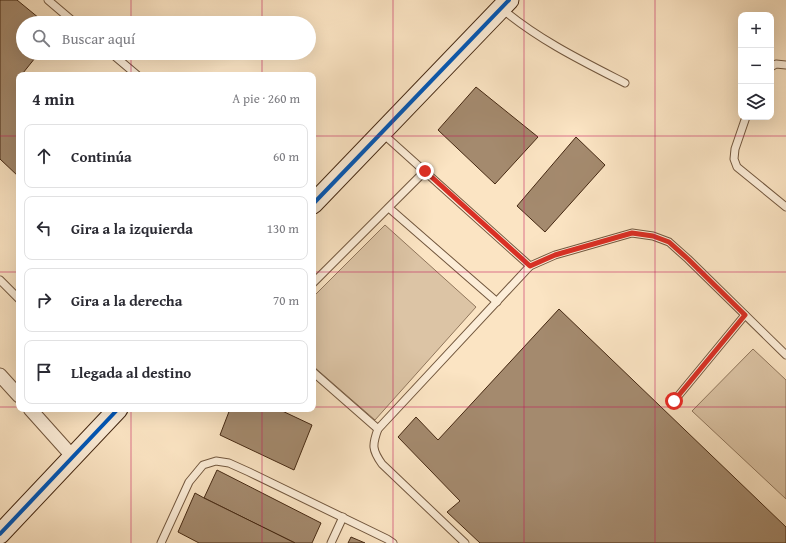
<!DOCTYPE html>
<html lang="es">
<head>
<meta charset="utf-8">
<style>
	body { margin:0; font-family:"Gentium Book Plus",serif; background:#f7f7f7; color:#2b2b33 }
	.controls { position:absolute; right:12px; top:12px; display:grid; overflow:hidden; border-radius:8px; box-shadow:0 4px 16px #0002 }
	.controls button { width:36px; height:36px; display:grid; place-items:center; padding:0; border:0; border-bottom:1px solid #e1e1e2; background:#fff; color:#2b2b33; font:20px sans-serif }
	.stop { position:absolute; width:12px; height:12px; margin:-9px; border:3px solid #d93025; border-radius:50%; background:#fff }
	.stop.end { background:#d93025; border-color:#fff; box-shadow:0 1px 4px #0008 }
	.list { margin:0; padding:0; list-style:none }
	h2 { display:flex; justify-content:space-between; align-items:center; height:52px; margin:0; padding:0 16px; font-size:17px }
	h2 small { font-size:13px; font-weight:400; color:#7c7c81 }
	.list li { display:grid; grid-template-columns:26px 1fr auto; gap:12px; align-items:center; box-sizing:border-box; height:64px; margin:0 8px 8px; padding:0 8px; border:1px solid #e1e1e2; border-radius:8px }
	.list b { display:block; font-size:15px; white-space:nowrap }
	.list em { font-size:13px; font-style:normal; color:#7c7c81 }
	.icon { flex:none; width:22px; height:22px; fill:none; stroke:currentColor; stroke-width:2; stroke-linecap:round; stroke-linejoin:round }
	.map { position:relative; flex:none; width:786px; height:543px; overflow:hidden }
	.search { position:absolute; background:#fff; box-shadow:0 4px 16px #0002; left:16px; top:16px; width:300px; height:44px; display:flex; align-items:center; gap:10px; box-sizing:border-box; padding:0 14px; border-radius:22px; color:#7c7c81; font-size:15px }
	.panel { position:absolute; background:#fff; box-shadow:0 4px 16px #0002; left:16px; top:72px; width:300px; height:340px; border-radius:8px }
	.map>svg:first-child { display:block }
	.green { fill:#dcc4a5; stroke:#90765c }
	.building { fill:#a48a6e; stroke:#452812 }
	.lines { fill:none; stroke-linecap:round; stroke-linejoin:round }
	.lane-casing { stroke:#72573e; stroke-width:9 }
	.street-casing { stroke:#72573e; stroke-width:15 }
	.secondary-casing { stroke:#452812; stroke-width:21 }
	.lane { stroke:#fcedd8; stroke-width:7 }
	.street { stroke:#fcedd8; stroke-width:13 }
	.secondary { stroke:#fcedd8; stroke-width:19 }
	.cycleway-casing { stroke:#fcedd8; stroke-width:6 }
	.cycleway { stroke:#0057b8; stroke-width:4 }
	.route { stroke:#d93025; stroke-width:5 }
	.grid { fill:none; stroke:#c2185b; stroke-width:1; stroke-opacity:0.55 }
</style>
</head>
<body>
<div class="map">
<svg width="786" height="543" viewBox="0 0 786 543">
	<rect width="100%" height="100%" fill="#fbe4c3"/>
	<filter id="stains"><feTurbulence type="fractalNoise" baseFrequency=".005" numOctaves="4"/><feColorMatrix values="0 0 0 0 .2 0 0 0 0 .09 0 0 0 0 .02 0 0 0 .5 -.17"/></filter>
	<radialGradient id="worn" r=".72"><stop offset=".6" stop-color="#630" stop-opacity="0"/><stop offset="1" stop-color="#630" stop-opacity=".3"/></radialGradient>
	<g class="green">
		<polygon points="385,225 476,307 375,420 313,366 313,297"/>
		<polygon points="753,349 786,380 786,499 692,411"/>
	</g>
	<g class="building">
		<polygon points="0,0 17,0 45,23 23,23 23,53 39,53 23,73 25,75 19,75 19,177 0,159"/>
		<polygon points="476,87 538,137 495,184 438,130"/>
		<polygon points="576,137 605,165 545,232 517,206"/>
		<polygon points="559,309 786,527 786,543 480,543 447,512 460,501 398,437 416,417 438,440"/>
		<polygon points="230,409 278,409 312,425 294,470 220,435"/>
		<polygon points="217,470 321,523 312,543 295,543 204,498"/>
		<polygon points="195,493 204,498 295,543 199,543 178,532"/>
		<polygon points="351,537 365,543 348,543"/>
	</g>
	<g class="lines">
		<defs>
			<g id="lane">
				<polyline points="48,0 75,23"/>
				<path d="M501 8C539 40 582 61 625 83"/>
				<polyline points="111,53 137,75"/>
				<polyline points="771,67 776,64 786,65"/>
				<polyline points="746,117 735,149 734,159 737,167 786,207"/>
				<polyline points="382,133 530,266"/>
				<polyline points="389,208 497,302"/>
				<polyline points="0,280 19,299"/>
				<polyline points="313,283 425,171"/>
				<polyline points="313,372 378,429"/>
				<polyline points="674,401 745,315"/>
				<polyline points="161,543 189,482 203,465 216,461 229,463 249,472 387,539 393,543"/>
				<polyline points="331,543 343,517"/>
				<path d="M465 543 382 464C372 450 372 445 378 429L530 266 555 255 632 233 653 236 669 242 688 259 786 355"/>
			</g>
			<g id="street">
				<polyline points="0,375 19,396"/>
				<polyline points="30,409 73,457"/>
			</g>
			<g id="secondary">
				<polyline points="313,204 509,0"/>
				<polyline points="0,534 118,409"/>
			</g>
		</defs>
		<use href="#lane" class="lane-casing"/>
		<use href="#street" class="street-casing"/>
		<use href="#secondary" class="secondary-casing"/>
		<use href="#lane" class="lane"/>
		<use href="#street" class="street"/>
		<use href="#secondary" class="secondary"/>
		<defs>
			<g id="cycleway">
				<polyline points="313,204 509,0"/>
				<polyline points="0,534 118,409"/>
			</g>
		</defs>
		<use href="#cycleway" class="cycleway-casing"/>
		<use href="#cycleway" class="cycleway"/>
	</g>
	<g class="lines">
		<polyline class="route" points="425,171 530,266 555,255 632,233 653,236 669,242 688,259 745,315 674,401"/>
	</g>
	<path class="grid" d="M131 0V23M262 0V23M393 0V543M524 0V543M655 0V543M131 53V75M262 53V75M0 136H19M313 136H786M0 272H19M313 272H786M0 407H19M313 407H786M131 409V543M262 409V543"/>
	<rect width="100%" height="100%" filter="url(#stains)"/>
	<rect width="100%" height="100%" fill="url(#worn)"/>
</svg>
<div class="controls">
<button>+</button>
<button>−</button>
<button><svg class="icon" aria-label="layers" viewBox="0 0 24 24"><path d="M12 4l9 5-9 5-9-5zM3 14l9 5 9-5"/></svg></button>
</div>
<div class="stop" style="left:674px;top:401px"></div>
<div class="stop end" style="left:425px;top:171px"></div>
<div class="search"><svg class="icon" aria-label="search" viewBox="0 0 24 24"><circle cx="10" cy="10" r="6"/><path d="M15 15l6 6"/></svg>Buscar aquí</div>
<section class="panel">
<h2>4 min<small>A pie · 260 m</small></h2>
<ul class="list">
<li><svg class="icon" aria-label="ahead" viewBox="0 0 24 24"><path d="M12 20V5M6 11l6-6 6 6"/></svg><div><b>Continúa</b></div><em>60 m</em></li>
<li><svg class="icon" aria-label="left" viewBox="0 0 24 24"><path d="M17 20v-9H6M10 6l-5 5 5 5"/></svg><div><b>Gira a la izquierda</b></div><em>130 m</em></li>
<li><svg class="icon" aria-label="right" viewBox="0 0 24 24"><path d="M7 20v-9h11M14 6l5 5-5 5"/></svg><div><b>Gira a la derecha</b></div><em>70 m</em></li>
<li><svg class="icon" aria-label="arrive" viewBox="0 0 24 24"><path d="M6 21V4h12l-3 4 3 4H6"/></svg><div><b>Llegada al destino</b></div></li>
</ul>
</section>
</div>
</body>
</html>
